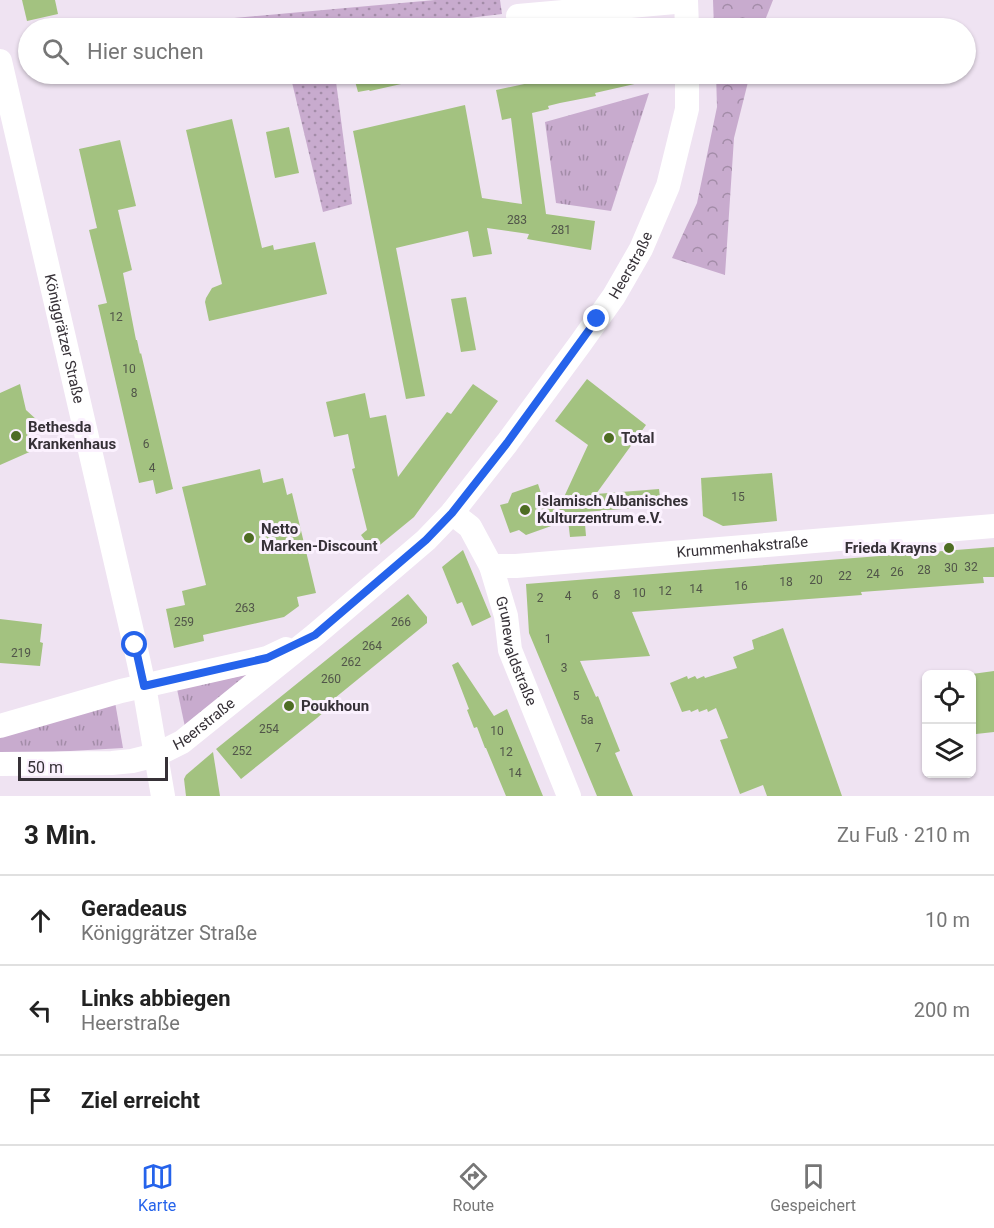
<!DOCTYPE html>
<html lang="de">
<head>
<meta charset="utf-8">
<style>
	body { margin:0; font-family:Roboto,sans-serif; background:#f6f6f6; color:#222 }
	.controls { position:absolute; right:18px; bottom:18px; display:grid; overflow:hidden; border-radius:9px; box-shadow:0 2px 4px #0004 }
	.controls button { width:54px; height:54px; display:grid; place-items:center; padding:0; border:0; border-bottom:2px solid #e0e0e0; background:#fff; color:#222; font:30px sans-serif }
	.scale { position:absolute; left:18px; bottom:15px; width:150px; box-sizing:border-box; padding-left:6px; border:3px solid #363137; border-top:0; font-size:16px; line-height:21px; white-space:nowrap; color:#363137; -webkit-text-stroke:4px #fbf1fe; paint-order:stroke }
	.stop { position:absolute; width:18px; height:18px; margin:-14px; border:4px solid #2563eb; border-radius:50%; background:#fff }
	.stop.end { background:#2563eb; border-color:#fff; box-shadow:0 2px 6px #0008 }
	.list { margin:0; padding:0; list-style:none }
	h2 { display:flex; justify-content:space-between; align-items:center; height:78px; margin:0; padding:0 24px; font-size:26px }
	h2 small { font-size:20px; font-weight:400; color:#767676 }
	.list li { display:grid; grid-template-columns:39px 1fr auto; gap:18px; align-items:center; box-sizing:border-box; height:90px; padding:0 24px; border-top:2px solid #e0e0e0 }
	.list b { display:block; font-size:22px; white-space:nowrap }
	.list p { margin:0; font-size:20px; white-space:nowrap; color:#767676 }
	.list em { font-size:20px; font-style:normal; color:#767676 }
	.icon { flex:none; width:33px; height:33px; fill:none; stroke:currentColor; stroke-width:2; stroke-linecap:round; stroke-linejoin:round }
	.map { position:relative; flex:none; width:994px; height:796px; overflow:hidden }
	.search { position:absolute; background:#fff; box-shadow:0 2px 4px #0004; left:18px; right:18px; top:18px; height:66px; display:flex; align-items:center; gap:15px; box-sizing:border-box; padding:0 21px; border-radius:33px; color:#767676; font-size:22px }
	.sheet { height:348px; background:#fff }
	nav { display:flex; justify-content:space-around; align-items:center; box-sizing:border-box; height:84px; border-top:2px solid #e0e0e0; background:#fff; font-size:16px; color:#767676 }
	nav a { display:grid; justify-items:center; gap:3px }
	nav .on { color:#2563eb }
	.map>svg:first-child { display:block }
	.grass { fill:url(#grass-tufts) }
	.forest { fill:url(#forest-crowns) }
	.park { fill:url(#park-dots) }
	.building { fill:#a3c280 }
	.lines { fill:none; stroke-linecap:round; stroke-linejoin:round }
	.minor { stroke:#fff; stroke-width:24 }
	.route { stroke:#2563eb; stroke-width:8 }
	.poi-dot { fill:#4e6d23; stroke:#fbf1fe; stroke-width:2 }
	.labels { text-anchor:middle; stroke-width:6; stroke-linejoin:round; paint-order:stroke }
	.number-label { font-size:12px; fill:#515549 }
	.street-label { font-size:15px; fill:#363137; stroke:#fbf1fe }
	.poi-label { font-size:15px; font-weight:bold; fill:#363137; stroke:#fbf1fe; text-anchor:start }
</style>
</head>
<body>
<div class="map">
<svg width="994" height="796" viewBox="0 0 994 796">
	<defs>
		<pattern id="grass-tufts" width="24" height="20" patternUnits="userSpaceOnUse" patternTransform="scale(1.5)"><rect width="24" height="20" fill="#c8abce"/><path d="M3 7l-1-3M5 7V3M7 7l1-3M15 17l-1-3M17 17v-4M19 17l1-3" fill="none" stroke="#a38ca8"/></pattern>
		<pattern id="forest-crowns" width="20" height="18" patternUnits="userSpaceOnUse" patternTransform="scale(1.5)"><rect width="20" height="18" fill="#c8abce"/><path d="M2 6a3 3 0 1 1 6 0M12 15a3 3 0 1 1 6 0" fill="none" stroke="#a38ca8"/></pattern>
		<pattern id="park-dots" width="8" height="8" patternUnits="userSpaceOnUse" patternTransform="scale(1.5)"><rect width="8" height="8" fill="#c8abce"/><path d="M2 2h.1M6 6h.1" fill="none" stroke="#a38ca8" stroke-width="1.8" stroke-linecap="round"/></pattern>
	</defs>
	<rect width="100%" height="100%" fill="#efe3f2"/>
	<g class="grass">
		<polygon points="649,93 611,211 556,203 545,122"/>
		<polygon points="250,674 185,727 177,689"/>
		<polygon points="115,702 123,748 0,755 0,734"/>
	</g>
	<g class="forest">
		<polygon points="713,0 773,0 762,28 714,28"/>
		<polygon points="716,74 750,74 734,138 725,275 672,258 697,203 717,107"/>
	</g>
	<g class="park">
		<polygon points="435,0 500,0 502,14 386,28 124,28"/>
		<polygon points="290,74 335,74 352,204 323,212"/>
	</g>
	<g class="building">
		<polygon points="22,0 55,0 58,14 27,21"/>
		<polygon points="353,74 418,74 419,80 370,91 369,90 358,92"/>
		<polygon points="558,74 651,74 652,80 595,93 596,96 560,103 548,106 549,109 532,113 546,214 595,221 591,250 527,239 529,234 487,228 492,254 473,257 468,231 396,248 425,396 406,399 353,131 465,105 482,198 522,204 511,118 502,120 496,90 543,80 542,77"/>
		<polygon points="232,119 262,248 273,245 274,250 315,242 327,294 209,321 205,302 206,298 212,288 222,284 186,130"/>
		<polygon points="289,127 299,173 275,178 266,132"/>
		<polygon points="120,140 136,206 118,210 132,270 123,273 136,340 137,340 140,354 141,353 173,489 156,494 153,480 139,483 98,305 107,303 89,230 97,228 79,149"/>
		<polygon points="466,297 476,350 461,352 451,299"/>
		<polygon points="587,379 646,425 596,494 659,489 661,506 584,512 586,536 570,537 568,520 526,535 519,530 510,533 500,505 508,503 512,493 538,484 543,499 564,497 588,445 555,421"/>
		<polygon points="20,384 26,410 37,420 29,422 34,450 0,465 0,393"/>
		<polygon points="473,384 498,401 414,517 375,549 375,548 372,550 361,535 367,530 352,469 355,468 348,434 334,437 326,402 365,393 370,418 386,415 398,477 447,412 451,414"/>
		<polygon points="260,469 263,483 283,478 287,495 292,493 316,593 297,597 299,606 284,617 203,635 204,641 174,648 166,609 185,605 182,591 206,585 182,487"/>
		<polygon points="772,473 777,521 723,526 703,516 701,478"/>
		<polygon points="994,547 994,577 983,577 984,583 861,592 862,595 632,612 650,656 580,661 596,697 598,696 620,751 615,753 633,796 597,796 529,633 526,584"/>
		<polygon points="463,550 491,617 472,626 462,602 457,604 442,567"/>
		<polygon points="408,594 427,617 427,623 330,702 332,705 317,718 241,779 216,749"/>
		<polygon points="0,619 42,624 40,642 43,643 40,666 0,663"/>
		<polygon points="783,628 842,796 767,796 763,785 740,794 720,740 728,738 716,708 708,712 707,709 699,712 698,709 691,712 690,710 682,712 670,683 687,676 688,679 695,676 697,679 704,676 705,678 737,668 733,657 754,649 752,640"/>
		<polygon points="458,662 494,716 507,709 543,796 506,796 486,748 485,748 477,727 474,728 467,710 469,709 452,665"/>
		<polygon points="994,671 994,732 976,734 972,721 972,674"/>
		<polygon points="213,752 220,796 186,796 184,779 186,775"/>
	</g>
	<g class="lines">
		<g class="minor">
			<polyline points="686,0 687,28"/>
			<polyline points="518,16 686,1"/>
			<path id="s1" d="M0 61 135 645 144 686 163 796"/>
			<path id="s2" d="M452 513 470 527 491 566 506 616 510 650 569 796"/>
			<path id="s3" d="M491 566H516L994 526"/>
			<polyline points="0,726 121,691 267,658 286,649"/>
			<path id="s4" d="M0 764 112 763 132 761 156 755 182 742 315 635 426 540 452 513 507 443 580 344 614 296 641 249 668 186 687 109V74"/>
		</g>
	</g>
	<g class="lines">
		<polyline class="route" points="135,645 144,686 267,658 315,635 426,540 452,513 507,443 597,319"/>
	</g>
	<g class="poi-dot">
		<circle cx="16" cy="436" r="6"/>
		<circle cx="609" cy="438" r="6"/>
		<circle cx="525" cy="510" r="6"/>
		<circle cx="249" cy="538" r="6"/>
		<circle cx="949" cy="548" r="6"/>
		<circle cx="289" cy="706" r="6"/>
	</g>
	<g class="labels">
		<g class="number-label">
			<text x="517" y="224">283</text>
			<text x="561" y="234">281</text>
			<text x="116" y="321">12</text>
			<text x="129" y="373">10</text>
			<text x="134" y="397">8</text>
			<text x="146" y="448">6</text>
			<text x="152" y="472">4</text>
			<text x="738" y="501">15</text>
			<text x="971" y="571">32</text>
			<text x="951" y="572">30</text>
			<text x="924" y="574">28</text>
			<text x="897" y="576">26</text>
			<text x="873" y="578">24</text>
			<text x="845" y="580">22</text>
			<text x="816" y="584">20</text>
			<text x="786" y="586">18</text>
			<text x="741" y="590">16</text>
			<text x="696" y="593">14</text>
			<text x="665" y="595">12</text>
			<text x="639" y="597">10</text>
			<text x="595" y="599">6</text>
			<text x="617" y="599">8</text>
			<text x="568" y="600">4</text>
			<text x="540" y="602">2</text>
			<text x="245" y="612">263</text>
			<text x="184" y="626">259</text>
			<text x="401" y="626">266</text>
			<text x="548" y="643">1</text>
			<text x="372" y="650">264</text>
			<text x="21" y="657">219</text>
			<text x="351" y="666">262</text>
			<text x="564" y="672">3</text>
			<text x="331" y="683">260</text>
			<text x="576" y="700">5</text>
			<text x="587" y="724">5a</text>
			<text x="269" y="733">254</text>
			<text x="497" y="735">10</text>
			<text x="598" y="752">7</text>
			<text x="242" y="755">252</text>
			<text x="506" y="756">12</text>
			<text x="515" y="777">14</text>
		</g>
		<g class="street-label">
			<text dy="5" stroke="none"><textPath href="#s4" startOffset="846">Heerstraße</textPath></text>
			<text dy="5" stroke="none"><textPath href="#s1" startOffset="285">Königgrätzer Straße</textPath></text>
			<text dy="5" stroke="none"><textPath href="#s3" startOffset="252">Krummenhakstraße</textPath></text>
			<text dy="5" stroke="none"><textPath href="#s2" startOffset="156">Grunewaldstraße</textPath></text>
			<text dy="5" stroke="none"><textPath href="#s4" startOffset="214">Heerstraße</textPath></text>
		</g>
		<g class="poi-label">
			<text x="28" y="432">Bethesda<tspan x="28" dy="17">Krankenhaus</tspan></text>
			<text x="621" y="443">Total</text>
			<text x="537" y="506">Islamisch Albanisches<tspan x="537" dy="17">Kulturzentrum e.V.</tspan></text>
			<text x="261" y="534">Netto<tspan x="261" dy="17">Marken-Discount</tspan></text>
			<text x="937" y="553" text-anchor="end">Frieda Krayns</text>
			<text x="301" y="711">Poukhoun</text>
		</g>
	</g>
</svg>
<div class="controls">
<button><svg class="icon" aria-label="locate" viewBox="0 0 24 24"><circle cx="12" cy="12" r="6"/><path d="M12 2v4M12 18v4M2 12h4M18 12h4"/></svg></button>
<button><svg class="icon" aria-label="layers" viewBox="0 0 24 24"><path d="M12 4l9 5-9 5-9-5zM3 14l9 5 9-5"/></svg></button>
</div>
<div class="scale">50 m</div>
<div class="stop" style="left:135px;top:645px"></div>
<div class="stop end" style="left:597px;top:319px"></div>
<div class="search"><svg class="icon" aria-label="search" viewBox="0 0 24 24"><circle cx="10" cy="10" r="6"/><path d="M15 15l6 6"/></svg>Hier suchen</div>
</div>
<section class="sheet">
<h2>3 Min.<small>Zu Fuß · 210 m</small></h2>
<ul class="list">
<li><svg class="icon" aria-label="ahead" viewBox="0 0 24 24"><path d="M12 20V5M6 11l6-6 6 6"/></svg><div><b>Geradeaus</b><p>Königgrätzer Straße</p></div><em>10 m</em></li>
<li><svg class="icon" aria-label="left" viewBox="0 0 24 24"><path d="M17 20v-9H6M10 6l-5 5 5 5"/></svg><div><b>Links abbiegen</b><p>Heerstraße</p></div><em>200 m</em></li>
<li><svg class="icon" aria-label="arrive" viewBox="0 0 24 24"><path d="M6 21V4h12l-3 4 3 4H6"/></svg><div><b>Ziel erreicht</b></div></li>
</ul>
</section>
<nav>
<a class="on"><svg class="icon" aria-label="map" viewBox="0 0 24 24"><path d="M3 6l6-2 6 2 6-2v14l-6 2-6-2-6 2zM9 4v14M15 6v14"/></svg>Karte</a>
<a><svg class="icon" aria-label="directions" viewBox="0 0 24 24"><path d="M12 3l9 9-9 9-9-9zM9 14v-3h6M13 9l2 2-2 2"/></svg>Route</a>
<a><svg class="icon" aria-label="saved" viewBox="0 0 24 24"><path d="M7 4h10v16l-5-4-5 4z"/></svg>Gespeichert</a>
</nav>
</body>
</html>
